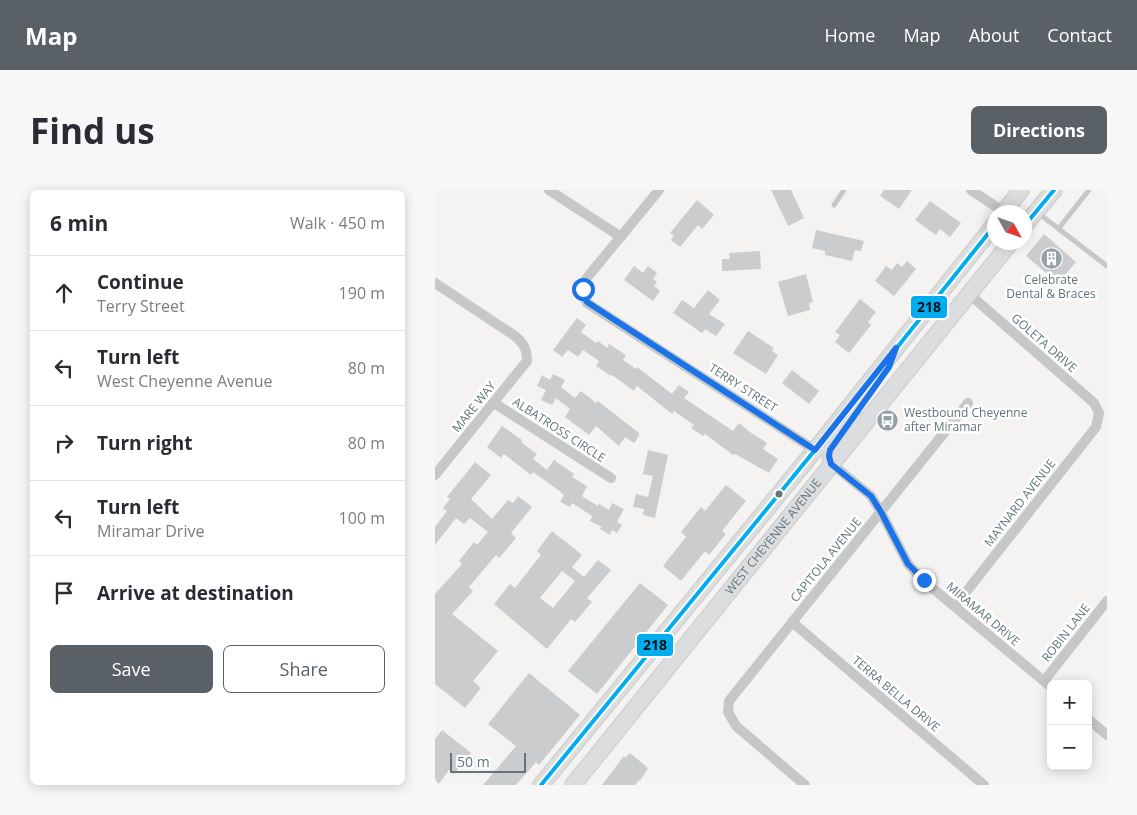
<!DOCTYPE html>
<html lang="en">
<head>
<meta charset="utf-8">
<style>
	body { margin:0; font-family:"Open Sans",sans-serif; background:#f7f7f7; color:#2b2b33 }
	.controls { position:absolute; right:15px; bottom:15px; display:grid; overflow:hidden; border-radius:8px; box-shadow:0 2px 12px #0003 }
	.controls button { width:45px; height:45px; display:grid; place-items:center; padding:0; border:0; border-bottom:1px solid #e1e1e2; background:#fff; color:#2b2b33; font:25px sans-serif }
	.compass { position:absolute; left:552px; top:15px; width:45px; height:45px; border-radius:50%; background:#fff; box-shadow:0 2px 12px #0003; rotate:130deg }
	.scale { position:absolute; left:15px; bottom:12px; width:76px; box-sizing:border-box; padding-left:5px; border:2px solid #60767c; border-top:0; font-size:14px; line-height:18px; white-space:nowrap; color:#60767c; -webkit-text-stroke:4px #fff; paint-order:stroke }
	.stop { position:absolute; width:15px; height:15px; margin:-11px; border:4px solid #1a73e8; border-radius:50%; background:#fff }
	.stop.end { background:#1a73e8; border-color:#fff; box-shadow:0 1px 5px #0008 }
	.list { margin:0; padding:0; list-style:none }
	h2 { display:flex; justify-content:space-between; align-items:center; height:65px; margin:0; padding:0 20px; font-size:21px }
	h2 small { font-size:16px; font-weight:400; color:#7c7c81 }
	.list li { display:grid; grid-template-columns:32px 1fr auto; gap:15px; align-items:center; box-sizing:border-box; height:75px; padding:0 20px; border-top:1px solid #e1e1e2 }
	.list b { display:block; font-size:19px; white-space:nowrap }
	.list p { margin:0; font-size:16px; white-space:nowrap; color:#7c7c81 }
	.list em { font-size:16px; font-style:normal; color:#7c7c81 }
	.actions { display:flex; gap:10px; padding:15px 20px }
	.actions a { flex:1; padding:11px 0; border:1px solid #5a6166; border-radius:8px; text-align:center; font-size:18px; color:#5a6166 }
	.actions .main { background:#5a6166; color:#fff }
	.icon { flex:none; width:28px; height:28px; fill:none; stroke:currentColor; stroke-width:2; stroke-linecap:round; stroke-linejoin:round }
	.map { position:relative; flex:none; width:672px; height:595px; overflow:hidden; border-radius:8px }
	header { display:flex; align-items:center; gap:30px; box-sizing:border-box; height:70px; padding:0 25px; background:#5a6166; color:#fff }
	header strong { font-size:24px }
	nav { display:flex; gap:28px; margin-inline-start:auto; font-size:18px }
	.intro { display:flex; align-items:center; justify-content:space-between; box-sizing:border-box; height:120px; padding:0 30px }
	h1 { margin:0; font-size:35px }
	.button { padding:12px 22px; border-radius:8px; background:#5a6166; color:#fff; font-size:18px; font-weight:700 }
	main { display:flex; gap:30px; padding:0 30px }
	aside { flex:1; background:#fff; border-radius:8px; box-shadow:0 2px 12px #0003 }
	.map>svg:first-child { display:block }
	.building { fill:#cbcccd; fill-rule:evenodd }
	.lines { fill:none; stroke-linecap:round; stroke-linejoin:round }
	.primary-casing { stroke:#d1d1d1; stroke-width:18 }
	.service { stroke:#c6c8c8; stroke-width:5 }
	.minor { stroke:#c6c8c8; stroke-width:10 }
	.primary { stroke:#dcddde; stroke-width:15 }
	.bus-1-casing { stroke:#fff; stroke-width:8 }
	.bus-1 { stroke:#00adef; stroke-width:4 }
	.route { stroke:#1a73e8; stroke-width:6 }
	.bus-dot { fill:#60767c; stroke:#fff; stroke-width:2 }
	.labels { text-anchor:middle; stroke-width:5; stroke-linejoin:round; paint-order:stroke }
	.poi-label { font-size:12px; fill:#60767c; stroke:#fff }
	.street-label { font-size:12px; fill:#60767c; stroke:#fff }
	.line-badge { stroke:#fff; stroke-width:2 }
	.pale-badge-label { font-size:14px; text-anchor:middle; font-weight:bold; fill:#111 }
</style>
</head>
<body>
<header>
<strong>Map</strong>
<nav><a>Home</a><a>Map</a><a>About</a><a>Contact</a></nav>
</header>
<div class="intro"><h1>Find us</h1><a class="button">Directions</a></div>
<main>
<aside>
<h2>6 min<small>Walk · 450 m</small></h2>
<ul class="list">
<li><svg class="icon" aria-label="ahead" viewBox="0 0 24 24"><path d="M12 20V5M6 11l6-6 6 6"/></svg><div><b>Continue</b><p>Terry Street</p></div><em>190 m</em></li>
<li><svg class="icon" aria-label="left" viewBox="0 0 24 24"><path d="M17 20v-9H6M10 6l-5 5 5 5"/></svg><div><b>Turn left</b><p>West Cheyenne Avenue</p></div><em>80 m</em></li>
<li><svg class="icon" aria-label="right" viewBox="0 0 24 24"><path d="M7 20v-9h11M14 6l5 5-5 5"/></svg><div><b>Turn right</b></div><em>80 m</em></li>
<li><svg class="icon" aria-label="left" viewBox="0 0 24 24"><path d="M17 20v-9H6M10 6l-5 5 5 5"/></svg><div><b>Turn left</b><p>Miramar Drive</p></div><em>100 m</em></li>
<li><svg class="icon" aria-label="arrive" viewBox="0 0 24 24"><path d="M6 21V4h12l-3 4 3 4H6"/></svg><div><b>Arrive at destination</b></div></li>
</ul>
<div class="actions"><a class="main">Save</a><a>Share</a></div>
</aside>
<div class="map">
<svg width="672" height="595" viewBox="0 0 672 595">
	<rect width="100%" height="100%" fill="#f4f3f2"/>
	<g class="building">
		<polygon points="336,0 356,0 369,28 353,36"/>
		<polygon points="449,0 477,0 464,19 445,6"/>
		<polygon points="262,10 279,25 267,39 263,35 245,57 236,50 239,46 235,43"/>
		<polygon points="495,11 526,33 515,47 505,39 501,45 480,30"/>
		<polygon points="381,40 429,51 426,61 420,60 417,71 390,65 390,61 377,58"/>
		<polygon points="609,44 641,72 623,93 591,66"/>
		<polygon points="325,61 326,79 287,81 287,69 295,69 294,63"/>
		<polygon points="472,71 481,79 459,106 440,91 451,76 457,80 462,73 467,77"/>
		<polygon points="199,76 208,83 213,76 222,83 218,89 222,92 219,96 225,101 218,111 189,90"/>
		<polygon points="371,84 378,112 374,113 375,120 353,126 343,92"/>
		<polygon points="273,100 285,110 274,124 290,134 281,146 270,139 267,143 238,123 247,110 259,118"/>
		<polygon points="425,109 441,122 433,132 436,135 414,163 400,152 405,145 400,142"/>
		<polygon points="142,128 151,135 146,142 161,153 163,151 172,158 174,154 191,165 188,170 201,179 202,177 237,204 244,195 254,202 249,208 298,241 304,233 315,242 332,253 328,259 343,269 334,283 300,264 298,265 270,244 268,246 256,238 259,235 239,221 237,224 202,196 199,201 177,185 176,186 161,176 164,171 148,160 143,167 133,160 127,167 118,160"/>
		<polygon points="313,141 339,158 337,161 343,165 331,184 298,163"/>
		<polygon points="357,180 384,201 374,214 347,193"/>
		<polygon points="118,184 130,190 126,197 140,208 146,201 161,213 163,211 204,243 204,246 199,253 190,247 184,256 161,236 154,245 130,227 135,219 121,208 117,215 106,210 111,200 102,196 107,185 115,190"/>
		<polygon points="67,236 87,250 86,252 102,264 98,269 112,280 119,270 139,284 137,287 152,296 147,306 163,316 164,314 174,320 177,313 189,319 182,332 187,335 182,343 177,340 175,345 165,339 167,337 155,331 157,326 137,313 135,317 125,312 129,305 123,300 98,282 96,285 69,264 66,268 52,257"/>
		<polygon points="213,260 233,265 220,328 208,325 209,319 198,317 201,304 213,307 218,286 208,284"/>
		<polygon points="40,272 56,285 36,309 57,329 73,310 78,313 83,306 97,317 76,343 81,348 64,368 61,365 34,397 38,401 17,424 63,461 38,491 46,498 30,518 0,494 0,404 27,374 24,371 39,352 42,355 53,342 35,328 29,334 21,328 0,355 0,337 12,321 8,318 15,309 12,307"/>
		<polygon points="291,295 311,311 287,341 291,344 274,365 270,361 246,391 228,376 251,347 246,342 266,317 270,321"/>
		<path d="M117 341 147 365 137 377 149 387 163 370 176 380 152 408 157 412 140 432 136 429 112 459 59 414 75 394 80 398 106 365 102 361ZM127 381 140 391 118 418 105 408Z"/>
		<polygon points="205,393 233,415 162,504 133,481"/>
		<polygon points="94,483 145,525 104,575 101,572 81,595 48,595 81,556 53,534"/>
		<polygon points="7,540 36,563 19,584 14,580 3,595 0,595 0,549"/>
		<polygon points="195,563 213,578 205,591 204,590 200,595 167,595 189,566 190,568"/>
	</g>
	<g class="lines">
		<defs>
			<g id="primary">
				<polyline points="569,22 586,0"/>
				<polyline points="590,35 619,0"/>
				<polyline points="396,271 395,260 418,227"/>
				<polyline points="106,595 380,260 560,34"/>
				<path id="s1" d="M138 595 576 52"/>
			</g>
		</defs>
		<use href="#primary" class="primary-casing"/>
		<g class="service">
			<polyline points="399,15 409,0"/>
			<polyline points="603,23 672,76"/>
			<polyline points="624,38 654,0"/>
		</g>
		<g class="minor">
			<polyline points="114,0 186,47"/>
			<path d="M224 0 151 89C148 98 147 104 152 113L380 260"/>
			<polyline points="536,0 569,22"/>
			<path d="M0 93 80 146C89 154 92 159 92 171L0 285"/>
			<polyline points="59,213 176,288"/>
			<polyline points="397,274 436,306 446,322 473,374 489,391 616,497"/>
			<polyline points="520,416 661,237 664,223 659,213 534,104"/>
			<polyline points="357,432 549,595"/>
			<polyline points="609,491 672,411"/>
			<polyline points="653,529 672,545"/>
			<polyline points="370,595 301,536 293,522 294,511 533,213"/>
		</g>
		<use href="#primary" class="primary"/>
		<defs>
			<g id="bus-1">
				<polyline points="590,35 619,0"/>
				<polyline points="106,595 380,260 560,35"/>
			</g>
		</defs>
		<use href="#bus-1" class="bus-1-casing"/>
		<use href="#bus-1" class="bus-1"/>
	</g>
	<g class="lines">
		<polyline class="route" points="148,99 149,107 152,112 380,260 461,158 454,177 395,260 394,266 396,274 436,306 446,322 473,374 489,390"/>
	</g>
	<defs>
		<symbol id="building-disc" viewBox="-11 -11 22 22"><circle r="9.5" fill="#94a2a5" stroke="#fff"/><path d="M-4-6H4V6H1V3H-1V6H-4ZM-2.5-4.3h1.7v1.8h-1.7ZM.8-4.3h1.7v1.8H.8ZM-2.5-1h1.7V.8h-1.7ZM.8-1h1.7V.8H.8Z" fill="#fff"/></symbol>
		<symbol id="bus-disc" viewBox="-11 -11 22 22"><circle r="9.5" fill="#94a2a5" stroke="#fff"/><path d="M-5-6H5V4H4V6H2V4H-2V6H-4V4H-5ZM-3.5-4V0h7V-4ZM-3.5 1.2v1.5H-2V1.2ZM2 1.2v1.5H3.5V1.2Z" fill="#fff"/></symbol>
	</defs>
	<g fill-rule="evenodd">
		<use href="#building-disc" x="604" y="56" width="25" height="25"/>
		<use href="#bus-disc" x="440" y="218" width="25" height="25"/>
	</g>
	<circle class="bus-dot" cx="344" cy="304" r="4.5"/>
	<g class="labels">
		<g class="poi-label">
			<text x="616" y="94">Celebrate<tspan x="616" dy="14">Dental &amp; Braces</tspan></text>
			<text x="469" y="227" text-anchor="start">Westbound Cheyenne<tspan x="469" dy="14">after Miramar</tspan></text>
		</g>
		<g class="street-label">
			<text transform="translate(609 153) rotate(41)" y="4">GOLETA DRIVE</text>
			<text transform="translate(308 198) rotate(33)" y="4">TERRY STREET</text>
			<text transform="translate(39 217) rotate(-51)" y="4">MARE WAY</text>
			<text transform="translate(124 240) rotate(33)" y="4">ALBATROSS CIRCLE</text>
			<text transform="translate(585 313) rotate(-52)" y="4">MAYNARD AVENUE</text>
			<text dy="4" stroke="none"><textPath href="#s1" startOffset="319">WEST CHEYENNE AVENUE</textPath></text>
			<text transform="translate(391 370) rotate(-51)" y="4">CAPITOLA AVENUE</text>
			<text transform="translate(548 424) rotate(40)" y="4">MIRAMAR DRIVE</text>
			<text transform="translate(631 443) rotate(-52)" y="4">ROBIN LANE</text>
			<text transform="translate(461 504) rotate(40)" y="4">TERRA BELLA DRIVE</text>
		</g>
	</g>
	<g class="line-badge">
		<rect x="475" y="105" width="38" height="24" rx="5" fill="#00adef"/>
		<rect x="201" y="443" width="38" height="24" rx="5" fill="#00adef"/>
	</g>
	<g class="pale-badge-label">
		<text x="494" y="122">218</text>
		<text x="220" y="460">218</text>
	</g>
</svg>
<div class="controls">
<button>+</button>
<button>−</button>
</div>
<svg class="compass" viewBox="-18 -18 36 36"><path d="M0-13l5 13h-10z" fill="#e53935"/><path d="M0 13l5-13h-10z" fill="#7c7c81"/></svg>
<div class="scale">50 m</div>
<div class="stop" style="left:148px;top:99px"></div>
<div class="stop end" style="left:489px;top:390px"></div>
</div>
</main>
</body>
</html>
